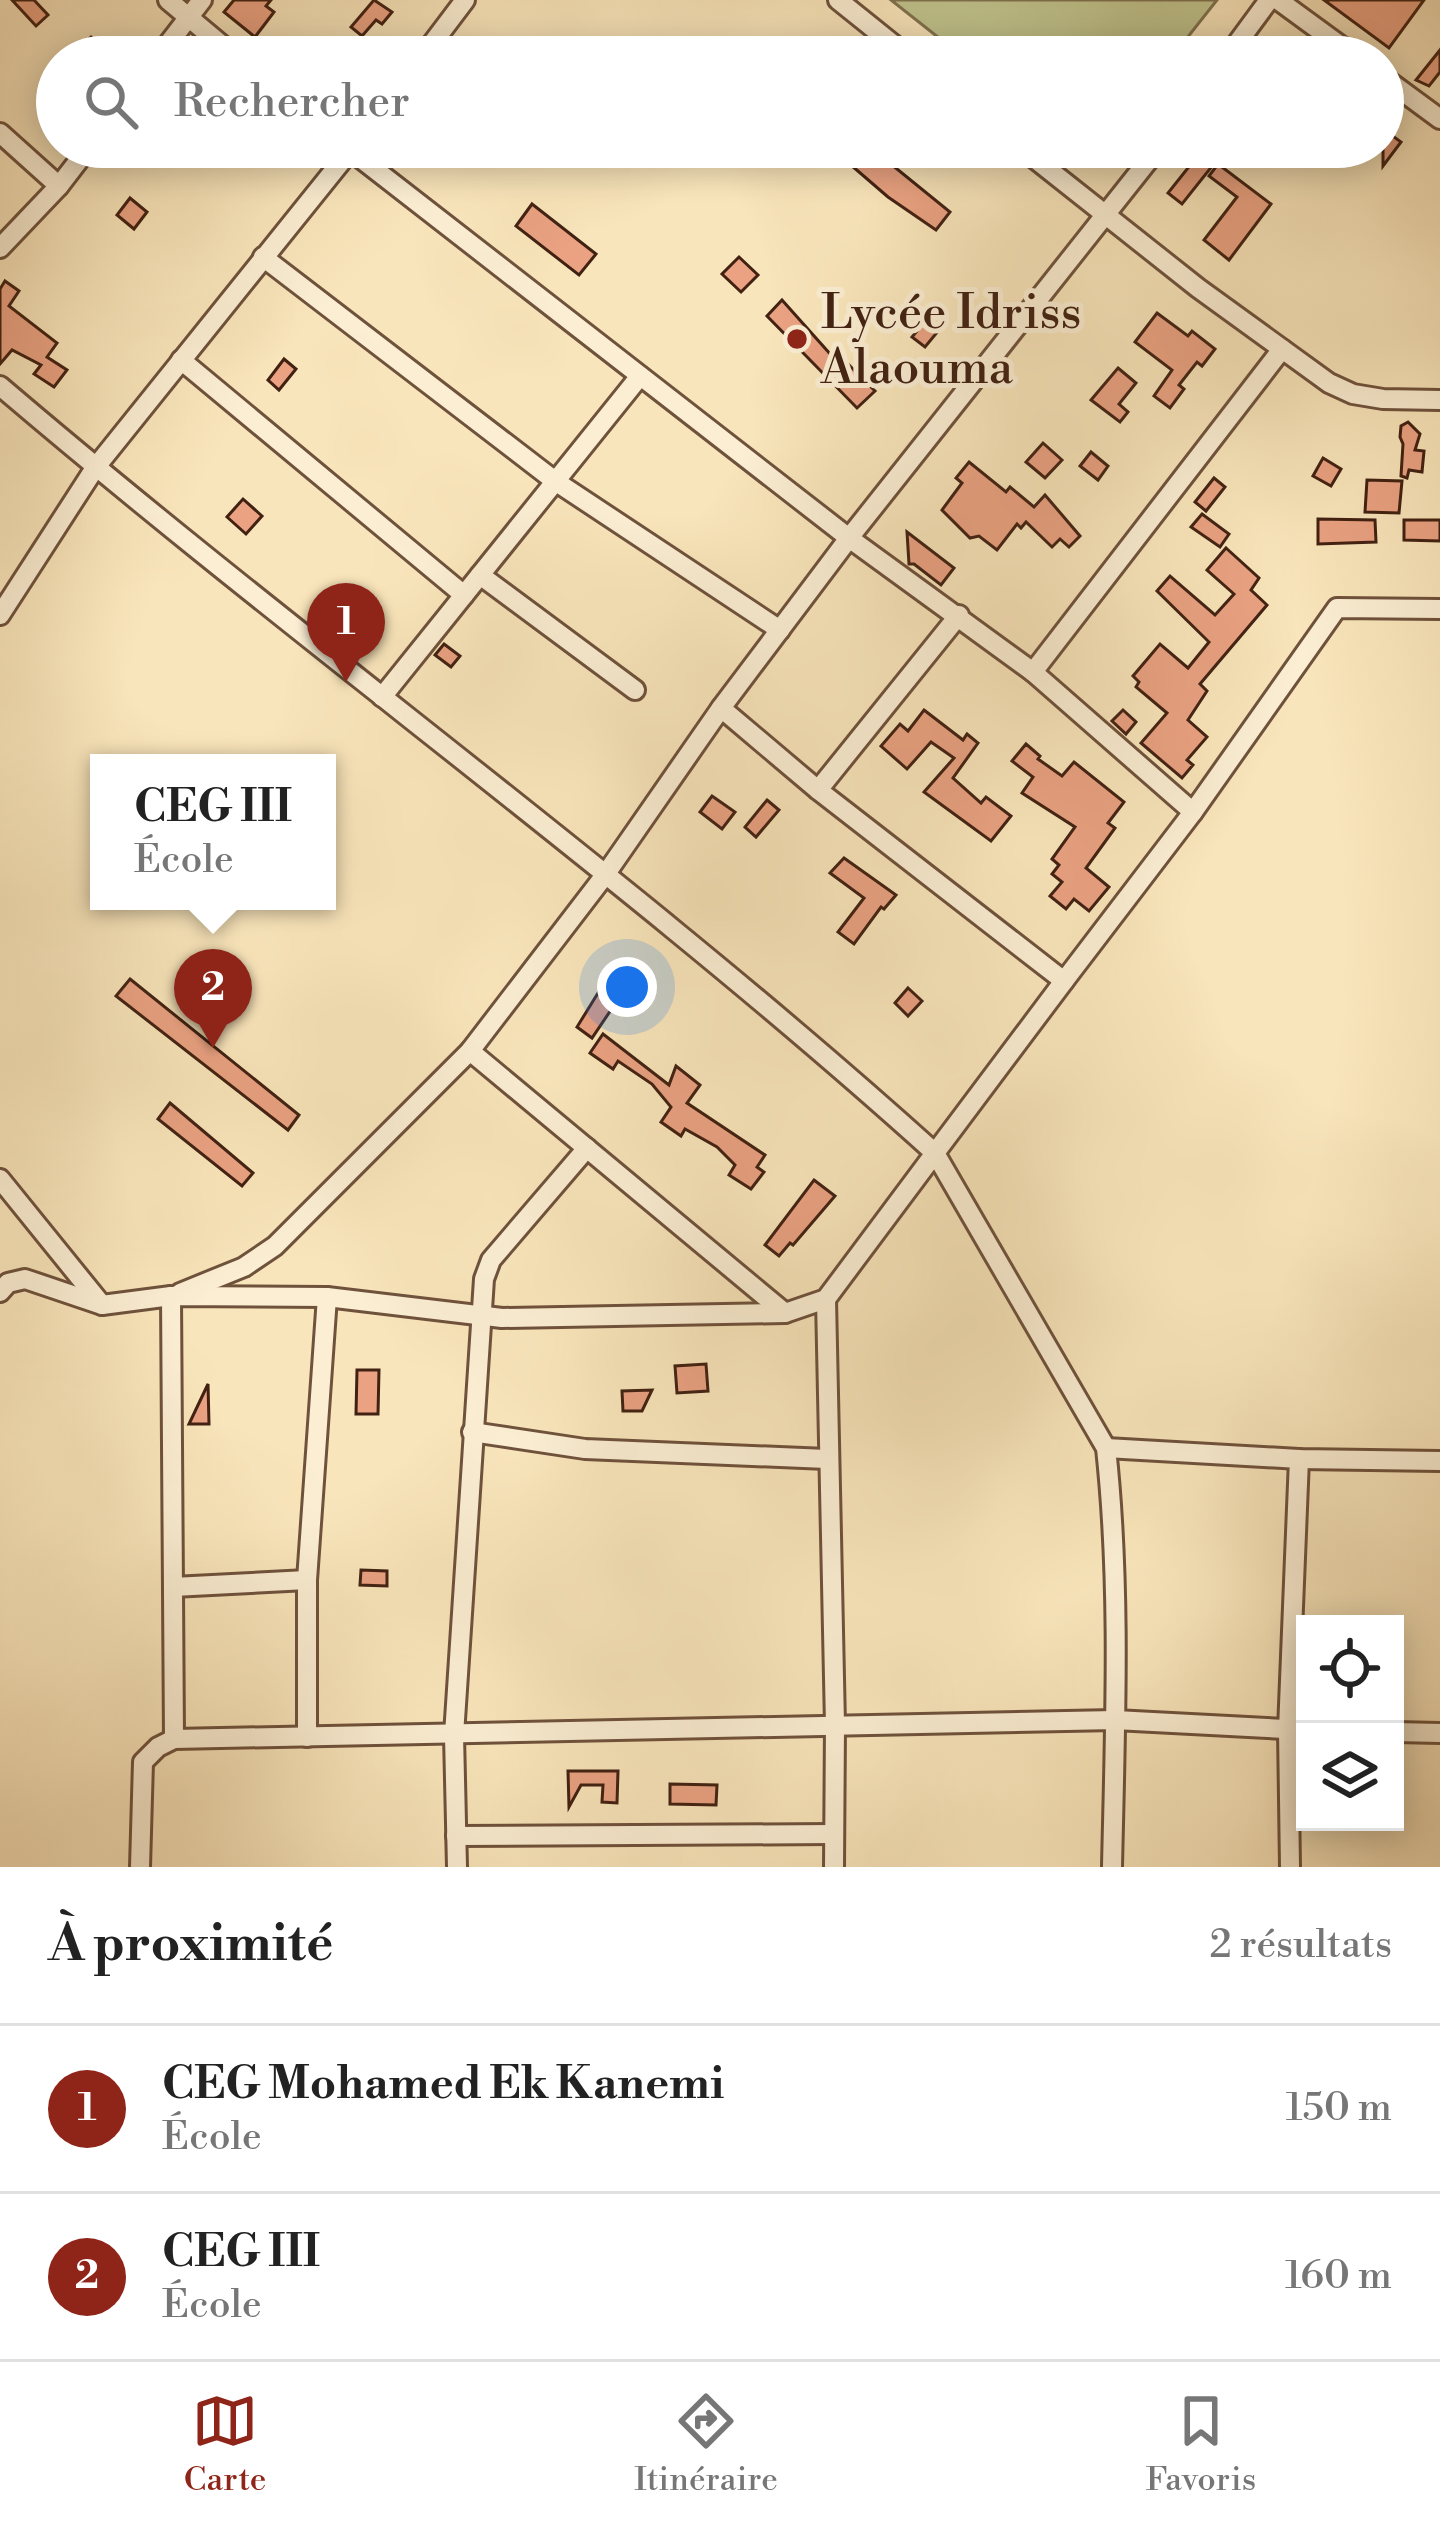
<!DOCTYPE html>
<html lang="fr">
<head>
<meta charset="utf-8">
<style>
	body { margin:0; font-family:"Libre Bodoni",serif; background:#f6f6f6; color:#222 }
	.controls { position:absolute; right:36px; bottom:36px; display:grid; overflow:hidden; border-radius:0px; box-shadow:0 6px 30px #0003 }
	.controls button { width:108px; height:108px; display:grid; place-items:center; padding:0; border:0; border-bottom:3px solid #e0e0e0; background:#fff; color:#222; font:60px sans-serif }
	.you { position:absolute; left:627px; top:987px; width:42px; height:42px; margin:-30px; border:9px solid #fff; border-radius:50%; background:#1a73e8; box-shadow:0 0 0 18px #1a73e833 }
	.badge { display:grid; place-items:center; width:78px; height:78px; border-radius:50%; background:#8f2418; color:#fff; font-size:39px; font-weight:700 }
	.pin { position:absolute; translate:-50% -99px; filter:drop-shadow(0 3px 6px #0008) }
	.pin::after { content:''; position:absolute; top:63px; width:42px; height:36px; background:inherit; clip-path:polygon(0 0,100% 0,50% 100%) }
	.popup { position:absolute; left:90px; top:754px; width:246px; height:156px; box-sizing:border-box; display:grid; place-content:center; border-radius:0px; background:#fff; filter:drop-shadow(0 3px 9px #0005); font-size:39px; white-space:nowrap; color:#767676 }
	.popup b { font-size:45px; color:#222 }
	.popup::after { content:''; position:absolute; left:50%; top:100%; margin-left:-24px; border:24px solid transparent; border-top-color:#fff }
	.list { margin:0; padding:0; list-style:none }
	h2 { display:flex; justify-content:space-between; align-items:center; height:156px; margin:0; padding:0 48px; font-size:51px }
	h2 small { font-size:39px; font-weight:400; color:#767676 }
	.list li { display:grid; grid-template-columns:78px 1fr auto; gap:36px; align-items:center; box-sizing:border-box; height:168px; padding:0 48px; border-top:3px solid #e0e0e0 }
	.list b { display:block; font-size:45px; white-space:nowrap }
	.list p { margin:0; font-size:39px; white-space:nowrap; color:#767676 }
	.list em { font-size:39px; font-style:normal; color:#767676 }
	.icon { flex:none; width:66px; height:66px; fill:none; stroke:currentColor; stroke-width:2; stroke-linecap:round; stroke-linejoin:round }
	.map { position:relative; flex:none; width:1440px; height:1867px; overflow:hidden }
	.search { position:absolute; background:#fff; box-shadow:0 6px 30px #0003; left:36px; right:36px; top:36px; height:132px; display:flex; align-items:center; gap:30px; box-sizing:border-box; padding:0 42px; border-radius:66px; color:#767676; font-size:45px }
	.sheet { height:492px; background:#fff }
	nav { display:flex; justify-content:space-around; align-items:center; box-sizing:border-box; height:168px; border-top:3px solid #e0e0e0; background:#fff; font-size:33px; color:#767676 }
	nav a { display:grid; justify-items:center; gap:6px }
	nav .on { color:#8f2418 }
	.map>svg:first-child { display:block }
	.green { fill:#c0c48e; stroke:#807250; stroke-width:3 }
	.building { fill:#eaa282; stroke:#412112; stroke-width:3 }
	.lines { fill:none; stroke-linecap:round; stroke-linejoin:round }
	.minor-casing { stroke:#6f523c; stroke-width:24 }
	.minor { stroke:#fbeed3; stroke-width:18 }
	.poi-dot { fill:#8f2418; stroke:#fbeed3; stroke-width:4.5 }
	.labels { text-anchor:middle; stroke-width:10; stroke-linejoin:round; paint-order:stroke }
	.poi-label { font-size:48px; fill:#412112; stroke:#fbeed3; text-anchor:start }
</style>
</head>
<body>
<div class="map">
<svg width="1440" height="1867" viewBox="0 0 1440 1867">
	<rect width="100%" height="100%" fill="#f9e5bb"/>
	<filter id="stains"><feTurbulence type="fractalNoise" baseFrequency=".00167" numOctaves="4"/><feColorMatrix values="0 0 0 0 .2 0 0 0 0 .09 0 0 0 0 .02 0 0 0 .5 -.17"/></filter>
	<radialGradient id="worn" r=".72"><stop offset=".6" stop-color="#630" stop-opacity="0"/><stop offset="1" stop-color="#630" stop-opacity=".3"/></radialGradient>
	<polygon class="green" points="891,0 1217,0 1172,57 963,57"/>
	<g class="building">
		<polygon points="12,0 34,0 48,15 36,26"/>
		<polygon points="234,0 271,0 266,6 274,12 255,37 224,12"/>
		<polygon points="374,0 392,12 382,24 376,20 362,36 351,27"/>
		<polygon points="1324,0 1424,0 1389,48"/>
		<polygon points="91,37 111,57 70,57"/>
		<polygon points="1440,50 1440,72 1429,86 1416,80"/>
		<polygon points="1383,129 1401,142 1383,166"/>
		<polygon points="830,147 870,147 950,212 936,230 888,197"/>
		<polygon points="1199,154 1213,165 1182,204 1168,193"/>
		<polygon points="1218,164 1271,204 1229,260 1204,240 1237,197 1209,176"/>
		<polygon points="130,198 147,212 134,229 117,215"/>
		<polygon points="532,204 596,254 579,275 516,226"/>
		<polygon points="739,257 758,275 741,292 722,274"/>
		<polygon points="5,281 19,291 9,306 57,343 47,357 67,370 54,387 34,374 41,365 12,350 0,364 0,289"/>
		<polygon points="782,300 832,356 836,352 875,391 857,408 767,316"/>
		<polygon points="1157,313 1188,336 1192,331 1215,349 1202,366 1197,362 1179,385 1184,389 1170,408 1154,396 1172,370 1135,342"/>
		<polygon points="926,320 939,330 925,347 912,337"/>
		<polygon points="284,359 296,369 279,390 268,380"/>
		<polygon points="1118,368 1136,383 1119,404 1128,412 1120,422 1091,400"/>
		<polygon points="1408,422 1420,434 1415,450 1424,451 1422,472 1409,470 1407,478 1401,476 1403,444 1400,437 1401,426"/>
		<polygon points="1043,443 1062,460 1045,478 1026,462"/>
		<polygon points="1091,452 1108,466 1098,480 1080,466"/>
		<polygon points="1323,458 1341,469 1331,486 1313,476"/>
		<polygon points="969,462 1006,492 1010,487 1034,507 1045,495 1080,536 1069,547 1060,539 1052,547 1026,522 1021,528 1017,524 997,550 979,536 970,538 942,510 962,483 956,478"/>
		<polygon points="1214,478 1225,487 1206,511 1195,502"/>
		<polygon points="1367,480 1402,481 1399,513 1365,512"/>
		<polygon points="243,499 262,516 246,534 227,517"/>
		<polygon points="1202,514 1229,534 1220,547 1191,527"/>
		<polygon points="1318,519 1375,520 1376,542 1318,544"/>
		<polygon points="1404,520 1440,520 1440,541 1404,540"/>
		<polygon points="907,532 954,568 941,585 914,564 909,564"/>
		<polygon points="1226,548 1259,578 1251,590 1267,605 1200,684 1207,691 1188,720 1207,737 1187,760 1193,765 1182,778 1141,743 1167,713 1136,687 1139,682 1133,676 1160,644 1188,668 1209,642 1157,591 1170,576 1215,615 1234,594 1207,570"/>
		<polygon points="375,601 376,635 359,620"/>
		<polygon points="444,644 460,656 451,667 435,655"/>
		<polygon points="924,710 963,740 967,734 978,743 953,778 981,803 986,797 1011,816 991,841 924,792 954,758 931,742 907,769 881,746 900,724 908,731"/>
		<polygon points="1123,710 1136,722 1126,734 1112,721"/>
		<polygon points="1026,744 1040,756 1038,759 1062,776 1074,762 1124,802 1108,823 1115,828 1086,868 1109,887 1089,911 1074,899 1066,909 1050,896 1062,882 1052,874 1059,865 1052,859 1075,827 1022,793 1033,777 1012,761"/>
		<polygon points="712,796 735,812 722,829 700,812"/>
		<polygon points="767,800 779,810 756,837 745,827"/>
		<polygon points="844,858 896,895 884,909 881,907 854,944 838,932 864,898 830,873"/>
		<polygon points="130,979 299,1115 288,1130 116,996"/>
		<polygon points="908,988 922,1001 908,1016 895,1003"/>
		<polygon points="598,993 615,1004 592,1038 577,1027"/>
		<polygon points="603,1034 669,1085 676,1066 700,1085 687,1103 765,1155 757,1167 764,1172 751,1189 729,1175 735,1165 717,1147 685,1129 681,1136 661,1122 671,1107 652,1084 618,1061 613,1069 590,1053"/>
		<polygon points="170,1103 253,1173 242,1186 158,1119"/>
		<polygon points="814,1180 835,1196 793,1245 790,1243 779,1256 765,1245"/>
		<polygon points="706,1364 708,1391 677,1393 675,1366"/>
		<polygon points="357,1370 379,1370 378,1414 356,1414"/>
		<polygon points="208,1384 209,1424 189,1424"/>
		<polygon points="652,1390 642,1411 623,1411 622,1391"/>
		<polygon points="361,1570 387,1571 387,1586 360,1585"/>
		<polygon points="568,1771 618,1771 617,1803 602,1802 603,1785 581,1785 569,1807"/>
		<polygon points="670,1784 717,1785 716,1805 670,1804"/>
	</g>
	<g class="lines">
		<defs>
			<g id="minor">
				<polyline points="168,0 236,57"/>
				<polyline points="838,0 909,57"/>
				<polyline points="1278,0 1356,57"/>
				<polyline points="158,57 202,0"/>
				<polyline points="422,57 465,0"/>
				<polyline points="1227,57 1269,0"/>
				<polyline points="1383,77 1440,119"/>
				<polyline points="0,133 59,186"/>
				<polyline points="346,147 849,538 1033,672 1193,812"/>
				<polyline points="1020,147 1198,288 1329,383 1353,394 1383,399 1440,400"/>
				<polyline points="0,248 59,186 89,147"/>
				<polyline points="263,257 555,481 780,630"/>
				<polyline points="181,360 464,595"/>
				<path d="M0 386C307 648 636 883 935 1153L826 1299 785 1313 502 1318 327 1297 171 1296 102 1305 25 1279 8 1283 0 1292"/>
				<polyline points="480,575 635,690"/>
				<polyline points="0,615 95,468 353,147"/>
				<polyline points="1033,672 1282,349"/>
				<polyline points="382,697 640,376"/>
				<polyline points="721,708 818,790 1064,981 1193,812 1337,608 1440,609"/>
				<polyline points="818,790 959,615"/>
				<path d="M1064 981 935 1153 1106 1448C1121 1587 1115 1728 1112 1867"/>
				<polyline points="470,1051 785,1313"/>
				<polyline points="0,1179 102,1305"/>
				<polyline points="180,1293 244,1267 275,1246 470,1051 605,875 721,708 849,538 1159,147"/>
				<polyline points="171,1296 174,1739"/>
				<polyline points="826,1299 835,1725 834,1867"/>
				<polyline points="472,1432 585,1449 827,1459"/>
				<polyline points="1106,1448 1299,1459 1440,1461"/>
				<polyline points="173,1587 307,1580"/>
				<polyline points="1395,1732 1440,1733"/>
				<polyline points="307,1737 307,1580 327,1297"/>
				<polyline points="456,1836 834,1834"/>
				<polyline points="140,1867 143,1762 158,1747 174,1739 1115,1720 1305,1730"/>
				<polyline points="457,1867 454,1735 484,1279 491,1260 587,1148"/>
				<polyline points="1290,1867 1288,1730 1299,1459"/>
			</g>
		</defs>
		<use href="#minor" class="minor-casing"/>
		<use href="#minor" class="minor"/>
	</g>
	<circle class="poi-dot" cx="797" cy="339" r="12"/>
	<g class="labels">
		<g class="poi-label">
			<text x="821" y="328">Lycée Idriss<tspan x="821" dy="55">Alaouma</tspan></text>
		</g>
	</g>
	<rect width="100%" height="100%" filter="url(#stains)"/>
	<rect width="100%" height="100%" fill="url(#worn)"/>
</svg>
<div class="controls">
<button><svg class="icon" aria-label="locate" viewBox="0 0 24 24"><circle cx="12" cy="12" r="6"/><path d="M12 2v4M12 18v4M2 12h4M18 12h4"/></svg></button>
<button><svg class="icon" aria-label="layers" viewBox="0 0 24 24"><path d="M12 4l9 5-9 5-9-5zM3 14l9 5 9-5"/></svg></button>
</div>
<div class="you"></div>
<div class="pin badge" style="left:346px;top:682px">1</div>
<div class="pin badge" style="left:213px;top:1048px">2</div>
<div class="popup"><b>CEG III</b>École</div>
<div class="search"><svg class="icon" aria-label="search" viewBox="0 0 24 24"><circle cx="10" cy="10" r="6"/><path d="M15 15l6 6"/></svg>Rechercher</div>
</div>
<section class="sheet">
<h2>À proximité<small>2 résultats</small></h2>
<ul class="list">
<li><span class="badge">1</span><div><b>CEG Mohamed Ek Kanemi</b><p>École</p></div><em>150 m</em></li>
<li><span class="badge">2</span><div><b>CEG III</b><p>École</p></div><em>160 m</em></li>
</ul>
</section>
<nav>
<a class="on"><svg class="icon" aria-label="map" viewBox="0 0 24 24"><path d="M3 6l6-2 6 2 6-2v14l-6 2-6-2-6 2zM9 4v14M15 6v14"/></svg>Carte</a>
<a><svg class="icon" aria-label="directions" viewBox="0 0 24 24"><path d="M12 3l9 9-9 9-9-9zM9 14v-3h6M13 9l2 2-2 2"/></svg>Itinéraire</a>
<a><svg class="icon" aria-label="saved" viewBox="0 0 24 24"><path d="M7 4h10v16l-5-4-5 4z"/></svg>Favoris</a>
</nav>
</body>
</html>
